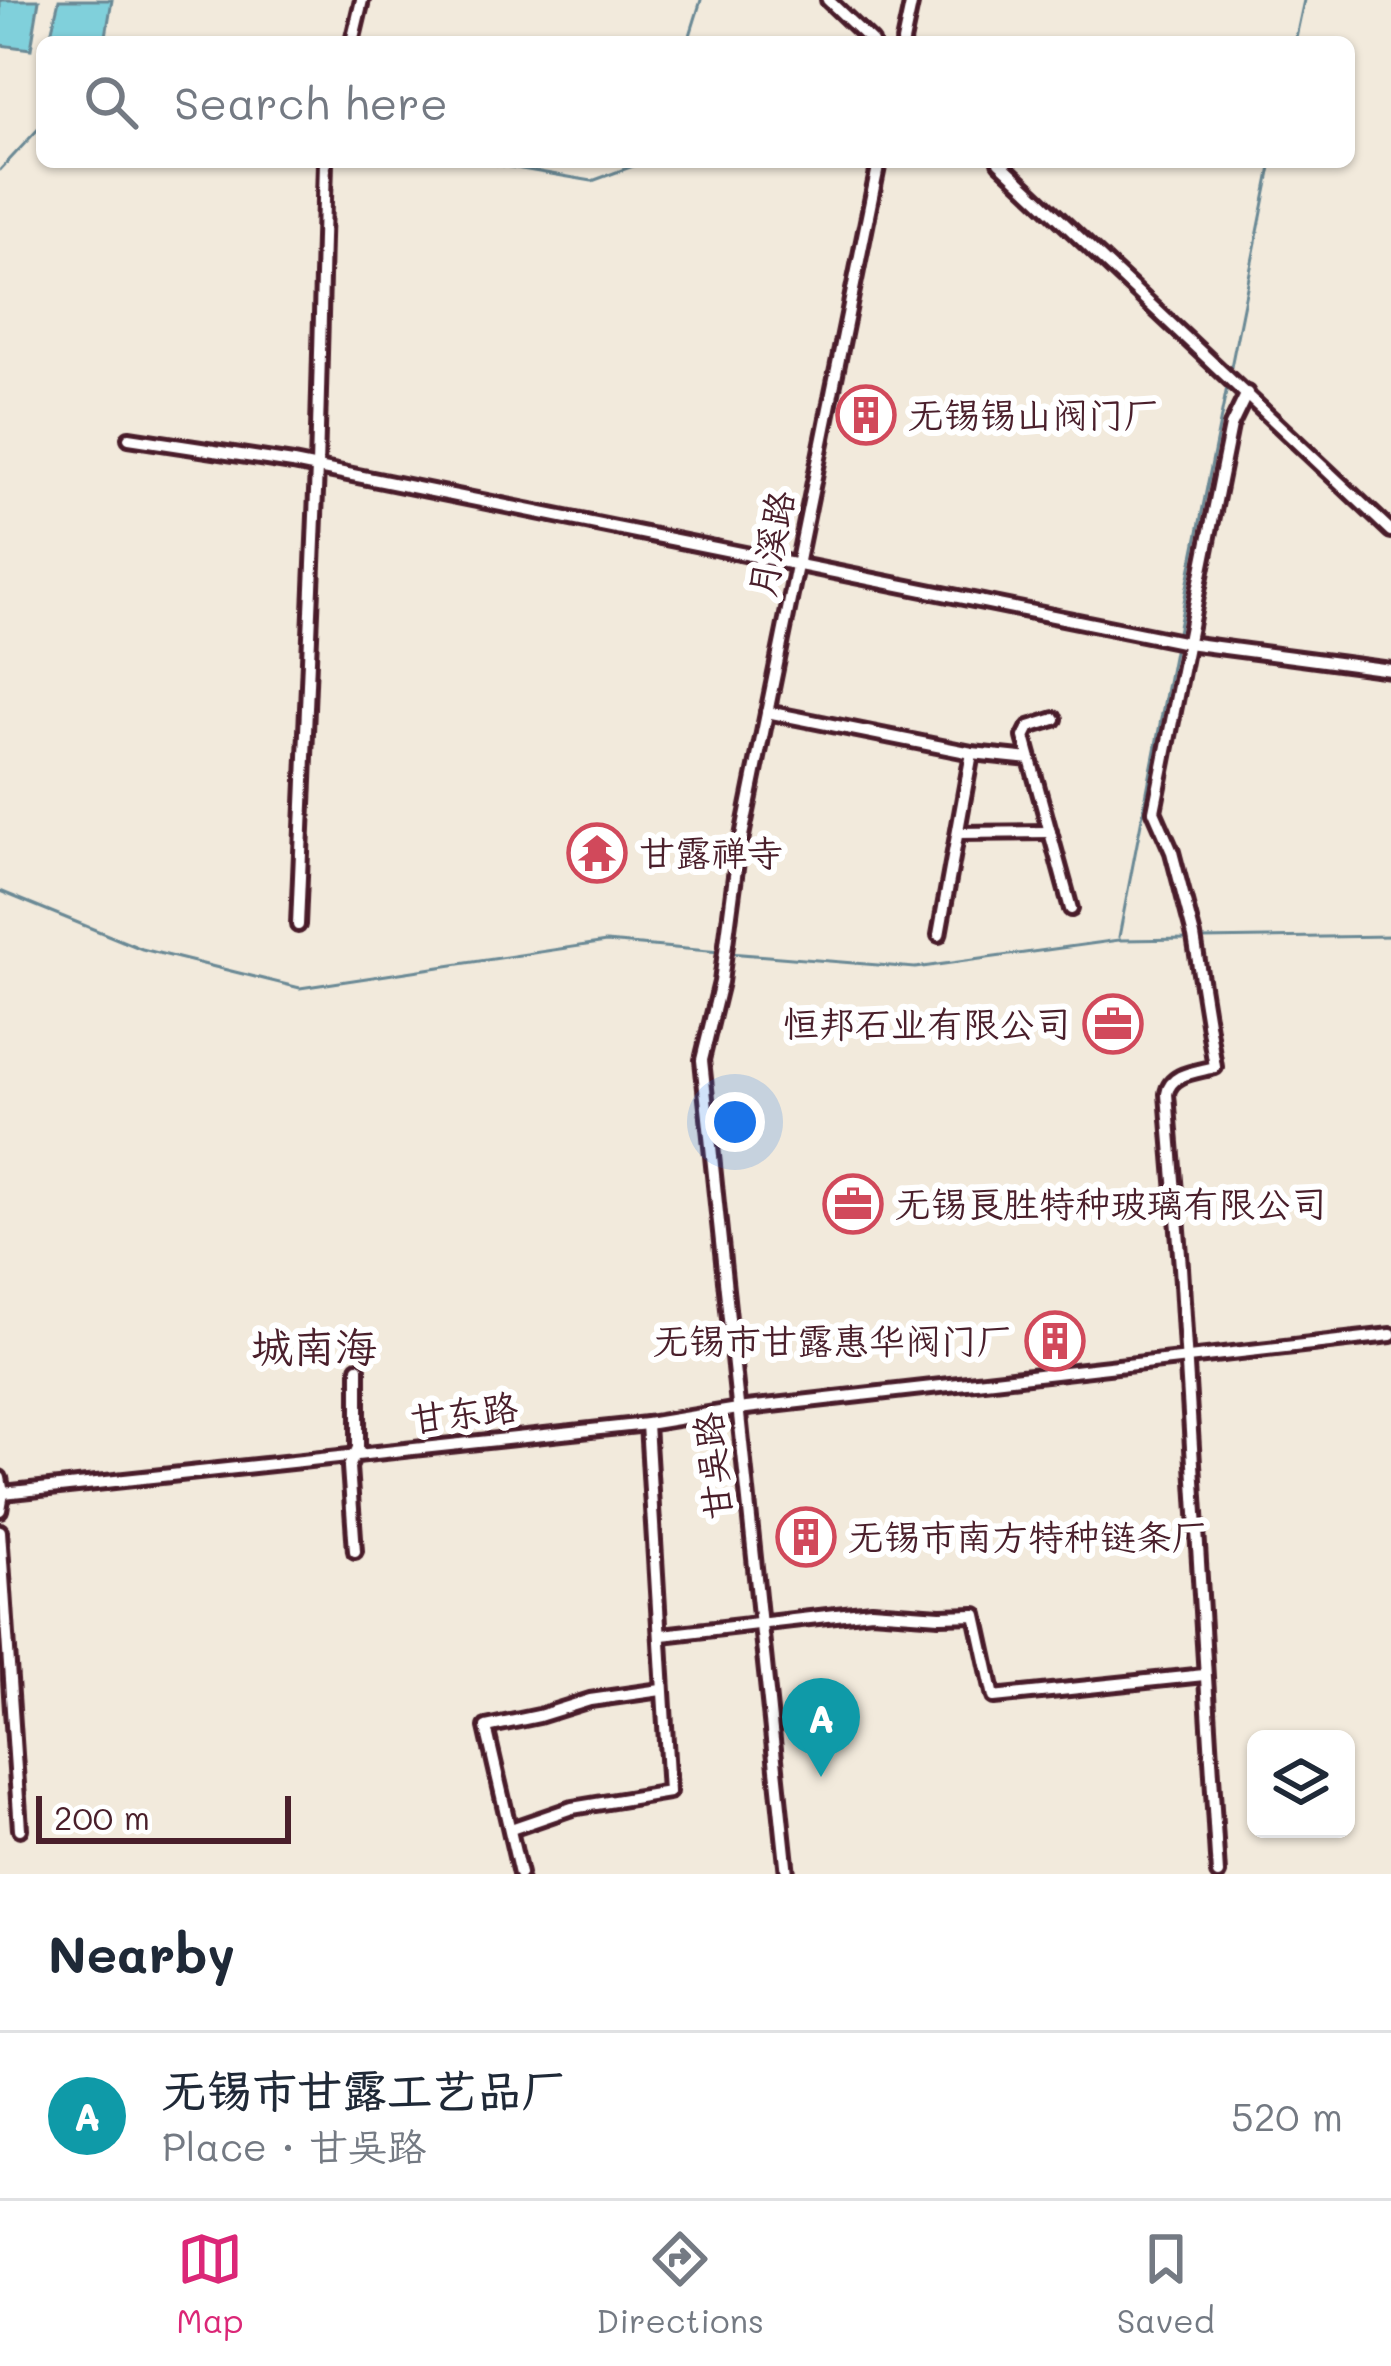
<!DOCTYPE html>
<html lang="en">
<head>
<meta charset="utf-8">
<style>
	body { margin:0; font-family:Mali,"LXGW WenKai TC",sans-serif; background:#f2f2f3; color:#1f2937 }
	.controls { position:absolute; right:36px; bottom:36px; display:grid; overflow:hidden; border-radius:18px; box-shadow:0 3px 9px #0004 }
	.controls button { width:108px; height:108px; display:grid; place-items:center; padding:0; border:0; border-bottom:3px solid #e0e1e3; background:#fff; color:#1f2937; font:60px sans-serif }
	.scale { position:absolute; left:36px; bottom:30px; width:255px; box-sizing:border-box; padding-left:12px; border:6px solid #4a1f2b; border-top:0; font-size:33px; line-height:42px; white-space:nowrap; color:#4a1f2b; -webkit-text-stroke:9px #fff; paint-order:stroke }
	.you { position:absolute; left:735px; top:1122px; width:42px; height:42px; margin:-30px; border:9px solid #fff; border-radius:50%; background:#1a73e8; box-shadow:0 0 0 18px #1a73e833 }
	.badge { display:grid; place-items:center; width:78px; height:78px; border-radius:50%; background:#db2777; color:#fff; font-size:39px; font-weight:700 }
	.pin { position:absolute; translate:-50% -99px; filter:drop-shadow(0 3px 6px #0008) }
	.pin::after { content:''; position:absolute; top:63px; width:42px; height:36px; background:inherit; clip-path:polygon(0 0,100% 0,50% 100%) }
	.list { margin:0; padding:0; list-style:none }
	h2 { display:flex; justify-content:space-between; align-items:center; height:156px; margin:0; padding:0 48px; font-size:51px }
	h2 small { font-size:39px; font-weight:400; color:#747a83 }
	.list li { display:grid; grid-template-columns:78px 1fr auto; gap:36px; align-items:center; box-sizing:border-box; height:168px; padding:0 48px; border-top:3px solid #e0e1e3 }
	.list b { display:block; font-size:45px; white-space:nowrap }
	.list p { margin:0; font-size:39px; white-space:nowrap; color:#747a83 }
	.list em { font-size:39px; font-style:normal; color:#747a83 }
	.icon { flex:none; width:66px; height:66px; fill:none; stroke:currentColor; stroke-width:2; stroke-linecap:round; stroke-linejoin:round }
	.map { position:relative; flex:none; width:1391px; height:1874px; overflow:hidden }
	.search { position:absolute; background:#fff; box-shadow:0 3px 9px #0004; left:36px; right:36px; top:36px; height:132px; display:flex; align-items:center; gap:30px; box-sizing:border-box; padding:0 42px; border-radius:18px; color:#747a83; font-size:45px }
	.sheet { height:324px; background:#fff }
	nav { display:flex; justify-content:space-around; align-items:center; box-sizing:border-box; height:168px; border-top:3px solid #e0e1e3; background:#fff; font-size:33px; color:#747a83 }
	nav a { display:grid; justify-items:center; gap:6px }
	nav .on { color:#db2777 }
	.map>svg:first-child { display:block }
	.water { fill:#80d0db; stroke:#6a8995; stroke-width:3 }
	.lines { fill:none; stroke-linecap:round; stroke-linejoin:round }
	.stream { stroke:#6a8995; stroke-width:3 }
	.minor-casing { stroke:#4a1f2b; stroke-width:20 }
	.minor { stroke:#fff; stroke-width:10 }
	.labels { text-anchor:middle; stroke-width:12; stroke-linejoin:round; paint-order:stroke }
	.poi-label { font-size:36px; fill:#4a1f2b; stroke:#fff; text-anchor:start }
	.street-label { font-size:36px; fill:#4a1f2b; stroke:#fff }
	.quarter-label { font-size:42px; fill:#4a1f2b; stroke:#fff }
</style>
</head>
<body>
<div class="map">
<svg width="1391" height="1874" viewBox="0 0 1391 1874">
	<rect width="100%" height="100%" fill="#f2eadc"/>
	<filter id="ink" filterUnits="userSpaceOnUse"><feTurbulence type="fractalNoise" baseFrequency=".00833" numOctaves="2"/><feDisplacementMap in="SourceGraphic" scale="24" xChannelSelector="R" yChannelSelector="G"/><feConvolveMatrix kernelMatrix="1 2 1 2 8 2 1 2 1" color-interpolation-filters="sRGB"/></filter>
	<g filter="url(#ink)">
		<g class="water">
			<polygon points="0,0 39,0 31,49 0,45"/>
			<polygon points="59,0 112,0 105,42 49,42"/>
		</g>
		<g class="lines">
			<g class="stream">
				<polyline points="688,42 701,0"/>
				<polyline points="1295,42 1304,0"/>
				<polyline points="481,162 592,181 644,162"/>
				<polyline points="0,170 42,125"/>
				<polyline points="1230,372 1272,162"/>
				<polyline points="1177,637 1228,382"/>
				<polyline points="0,891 142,949 300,988 606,942 720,952"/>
				<polyline points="1119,937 1175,646"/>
				<polyline points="1201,939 1391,936"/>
				<polyline points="729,953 915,968 1119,940 1191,939"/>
			</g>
			<defs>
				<g id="minor">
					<polyline points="828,0 872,42"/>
					<polyline points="352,42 362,0"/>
					<polyline points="903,42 912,0"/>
					<polyline points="999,162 1391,531"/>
					<polyline points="129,438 293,463 1187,643 1391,670"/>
					<polyline points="767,712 972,753 1030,759"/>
					<polyline points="1055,719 1029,727 1024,737 1071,909"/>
					<polyline points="958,833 1050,832"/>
					<polyline points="298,925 317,468 325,162"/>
					<polyline points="939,935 972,753"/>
					<polyline points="0,1478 3,1493 0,1510"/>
					<polyline points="3,1493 647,1424 738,1409 1391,1335"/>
					<polyline points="0,1531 20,1829"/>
					<polyline points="355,1551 349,1467 358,1448 358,1368"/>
					<polyline points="662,1635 871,1611 940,1616 976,1615 994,1697 1204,1675"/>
					<polyline points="511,1829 572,1808 669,1792 647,1424"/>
					<polyline points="520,1874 486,1727 539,1716 590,1700 661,1690"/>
					<polyline points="787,1874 702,1060 721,982 737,861 879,162"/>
					<path d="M1218 1874 1181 1267 1167 1094C1170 1073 1197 1072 1215 1067L1194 936 1172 852 1154 811 1231 426 1247 393"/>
				</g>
			</defs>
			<use href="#minor" class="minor-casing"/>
			<use href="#minor" class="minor"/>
		</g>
	</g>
	<defs>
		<symbol id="building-ring" viewBox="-11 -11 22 22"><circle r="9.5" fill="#fff" stroke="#d1495b" stroke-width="1.5"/><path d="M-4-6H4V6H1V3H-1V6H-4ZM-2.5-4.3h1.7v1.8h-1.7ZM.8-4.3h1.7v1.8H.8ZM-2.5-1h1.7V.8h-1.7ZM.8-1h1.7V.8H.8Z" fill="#d1495b"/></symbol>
		<symbol id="temple-ring" viewBox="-11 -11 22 22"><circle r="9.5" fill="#fff" stroke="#d1495b" stroke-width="1.5"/><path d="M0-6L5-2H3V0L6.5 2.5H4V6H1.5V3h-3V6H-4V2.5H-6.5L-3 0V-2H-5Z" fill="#d1495b"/></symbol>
		<symbol id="office-ring" viewBox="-11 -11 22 22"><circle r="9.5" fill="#fff" stroke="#d1495b" stroke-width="1.5"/><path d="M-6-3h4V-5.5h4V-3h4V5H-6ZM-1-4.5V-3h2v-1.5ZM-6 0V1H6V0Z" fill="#d1495b"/></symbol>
	</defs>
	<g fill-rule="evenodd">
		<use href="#building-ring" x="833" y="382" width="66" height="66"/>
		<use href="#temple-ring" x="564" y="820" width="66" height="66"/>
		<use href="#office-ring" x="1080" y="991" width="66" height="66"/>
		<use href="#office-ring" x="820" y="1171" width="66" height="66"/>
		<use href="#building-ring" x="1022" y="1308" width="66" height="66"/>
		<use href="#building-ring" x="773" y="1504" width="66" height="66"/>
	</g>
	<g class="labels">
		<g class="poi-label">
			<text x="908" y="428">无锡锡山阀门厂</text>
			<text x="639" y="866">甘露禅寺</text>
			<text x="1071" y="1037" text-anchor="end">恒邦石业有限公司</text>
			<text x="895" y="1217">无锡良胜特种玻璃有限公司</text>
			<text x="1013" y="1354" text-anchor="end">无锡市甘露惠华阀门厂</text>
			<text x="848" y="1550">无锡市南方特种链条厂</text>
		</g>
		<g class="street-label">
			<text transform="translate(771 544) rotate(-79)" y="13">月溪路</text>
			<text transform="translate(464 1413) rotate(-7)" y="13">甘东路</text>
			<text transform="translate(713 1466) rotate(-96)" y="13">甘吴路</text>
		</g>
		<g class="quarter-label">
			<text x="314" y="1362">城南海</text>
		</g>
	</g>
</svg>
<div class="controls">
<button><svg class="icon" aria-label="layers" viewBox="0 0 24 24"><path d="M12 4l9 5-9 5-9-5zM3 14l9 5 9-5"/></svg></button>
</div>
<div class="scale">200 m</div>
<div class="you"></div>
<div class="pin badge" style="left:821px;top:1777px;background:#0f9aa8">A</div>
<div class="search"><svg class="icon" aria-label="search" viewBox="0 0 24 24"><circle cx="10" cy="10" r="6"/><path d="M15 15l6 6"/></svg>Search here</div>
</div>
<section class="sheet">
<h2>Nearby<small></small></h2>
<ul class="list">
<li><span class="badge" style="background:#0f9aa8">A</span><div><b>无锡市甘露工艺品厂</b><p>Place · 甘吴路</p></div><em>520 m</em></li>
</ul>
</section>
<nav>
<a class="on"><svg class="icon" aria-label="map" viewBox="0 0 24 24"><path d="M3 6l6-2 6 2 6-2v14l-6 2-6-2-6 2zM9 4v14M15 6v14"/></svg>Map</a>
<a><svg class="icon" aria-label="directions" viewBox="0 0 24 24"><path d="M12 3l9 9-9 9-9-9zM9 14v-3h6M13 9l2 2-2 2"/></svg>Directions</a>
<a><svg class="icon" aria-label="saved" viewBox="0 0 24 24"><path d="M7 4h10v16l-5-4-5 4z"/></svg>Saved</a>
</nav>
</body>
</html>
